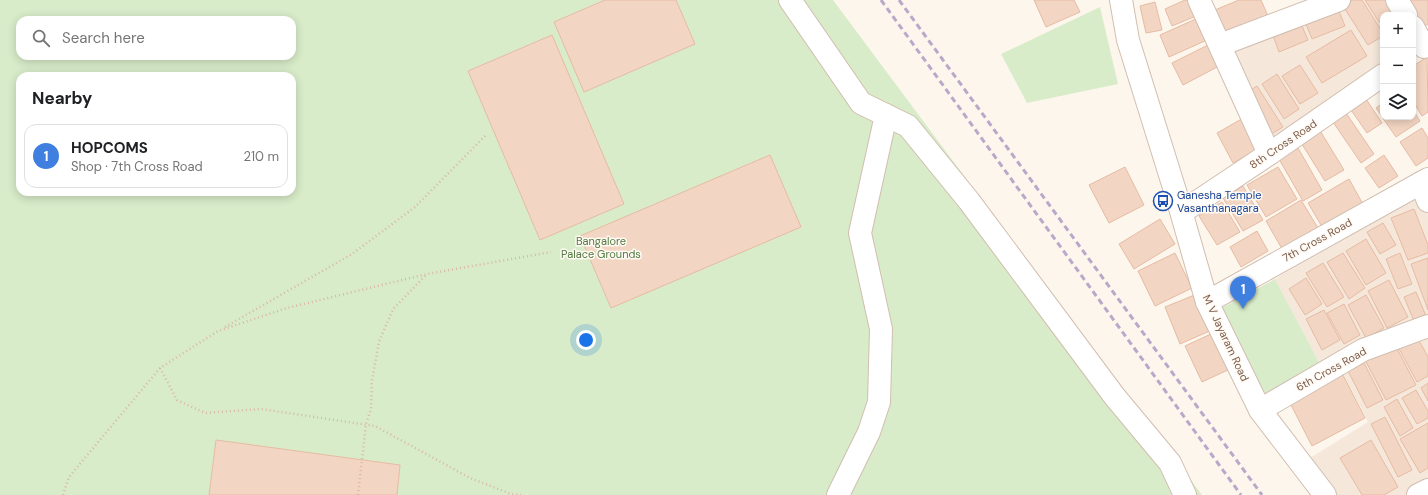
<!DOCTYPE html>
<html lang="en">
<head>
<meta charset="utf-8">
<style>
	body { margin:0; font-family:"DM Sans",sans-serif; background:#f2f2f2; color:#202124 }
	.controls { position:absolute; right:12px; top:12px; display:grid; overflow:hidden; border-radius:8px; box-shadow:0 2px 10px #0003 }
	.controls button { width:36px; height:36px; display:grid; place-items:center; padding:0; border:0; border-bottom:1px solid #e0e0e0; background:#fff; color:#202124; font:20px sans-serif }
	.you { position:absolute; left:586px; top:340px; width:14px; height:14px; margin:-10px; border:3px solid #fff; border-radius:50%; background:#1a73e8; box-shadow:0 0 0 6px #1a73e833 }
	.badge { display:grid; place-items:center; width:26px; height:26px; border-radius:50%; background:#e76f51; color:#fff; font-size:13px; font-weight:700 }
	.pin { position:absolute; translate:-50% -33px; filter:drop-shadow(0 1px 2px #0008) }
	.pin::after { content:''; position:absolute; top:21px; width:14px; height:12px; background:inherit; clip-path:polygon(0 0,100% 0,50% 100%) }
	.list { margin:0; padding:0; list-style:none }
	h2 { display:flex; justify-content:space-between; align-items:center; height:52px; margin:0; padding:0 16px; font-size:17px }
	h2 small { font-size:13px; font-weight:400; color:#757577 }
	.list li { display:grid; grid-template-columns:26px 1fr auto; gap:12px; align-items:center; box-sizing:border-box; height:64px; margin:0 8px 8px; padding:0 8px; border:1px solid #e0e0e0; border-radius:12px }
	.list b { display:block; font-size:15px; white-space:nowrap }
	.list p { margin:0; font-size:13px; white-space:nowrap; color:#757577 }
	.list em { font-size:13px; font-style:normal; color:#757577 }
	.icon { flex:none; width:22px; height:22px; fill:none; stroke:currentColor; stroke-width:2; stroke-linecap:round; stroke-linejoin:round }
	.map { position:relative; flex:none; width:1428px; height:495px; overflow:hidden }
	.search { position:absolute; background:#fff; box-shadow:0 2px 10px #0003; left:16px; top:16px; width:280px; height:44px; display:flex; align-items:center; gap:10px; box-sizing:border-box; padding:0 14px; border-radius:12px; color:#757577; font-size:15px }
	.panel { position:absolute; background:#fff; box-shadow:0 2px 10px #0003; left:16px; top:72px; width:280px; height:124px; border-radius:12px }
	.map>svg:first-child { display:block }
	.residential { fill:#f5e8da }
	.green { fill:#d8ecc9; fill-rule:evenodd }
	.building { fill:#f3d5c3; stroke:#e6bba3 }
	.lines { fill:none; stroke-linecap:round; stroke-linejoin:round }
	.minor-casing { stroke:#d1beb0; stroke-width:24 }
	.path { stroke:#d9b8a5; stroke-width:2.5; stroke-dasharray:1 3; stroke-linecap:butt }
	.minor { stroke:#fff; stroke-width:22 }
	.rail { stroke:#b9a8c9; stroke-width:3; stroke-dasharray:6 4; stroke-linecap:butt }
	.labels { text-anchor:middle; stroke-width:3; stroke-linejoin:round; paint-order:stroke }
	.street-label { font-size:11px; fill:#7a5c4d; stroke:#fffaf3 }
	.transit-label { font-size:11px; fill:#164399; stroke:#fffaf3; text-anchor:start }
	.park-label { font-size:11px; fill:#537a41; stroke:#fffaf3 }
</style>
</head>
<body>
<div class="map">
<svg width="1428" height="495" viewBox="0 0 1428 495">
	<rect width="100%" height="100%" fill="#fdf6ec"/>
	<g class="residential">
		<polygon points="1344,0 1393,0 1402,15 1383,15 1383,70 1268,147 1225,47"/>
		<polygon points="1420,192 1428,215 1428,322 1321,366 1275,279"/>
		<polygon points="1428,329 1428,484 1405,495 1336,495 1310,458 1368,422 1340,367"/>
	</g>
	<g class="green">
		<path d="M0 0H833L1202 495H0ZM20 20H292V56H20ZM20 76H292V192H20Z"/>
		<polygon points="1100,7 1118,84 1027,103 1001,54"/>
		<polygon points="1275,279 1321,366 1266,395 1220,309"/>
	</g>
	<g class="building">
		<polygon points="605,0 676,0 695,44 584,92 554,22"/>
		<polygon points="1034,0 1074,0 1080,12 1046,27"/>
		<polygon points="1185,0 1189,0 1196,16 1172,26 1165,9"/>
		<polygon points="1239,0 1261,0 1268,16 1220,37 1210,12"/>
		<polygon points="1353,0 1362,0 1383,33 1383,36 1368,45 1343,6"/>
		<polygon points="1365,0 1391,0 1398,11 1391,15 1383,15 1383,20 1379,22"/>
		<polygon points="1404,0 1428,0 1428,24 1421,28"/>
		<polygon points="1155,2 1162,30 1146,33 1140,6"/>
		<polygon points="1336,4 1345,26 1312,39 1303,17"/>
		<polygon points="1198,18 1207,40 1169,57 1160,35"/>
		<polygon points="1299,19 1308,40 1279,52 1271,30"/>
		<polygon points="1351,30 1367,56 1322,83 1306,57"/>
		<polygon points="552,35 624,204 540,240 468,71"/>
		<polygon points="1210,44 1221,65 1183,85 1172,63"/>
		<polygon points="1427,57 1428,112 1422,116 1413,101 1413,66"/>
		<polygon points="1300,65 1318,93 1300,104 1282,76"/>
		<polygon points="1277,74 1299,109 1284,119 1262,84"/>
		<polygon points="1257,86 1283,127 1270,135 1244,94"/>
		<polygon points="1364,96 1382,123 1367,133 1349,107"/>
		<polygon points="1383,103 1383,117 1413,117 1413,110 1420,121 1396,137 1376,108"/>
		<polygon points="1346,113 1374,154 1361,163 1333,122"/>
		<polygon points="1245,117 1261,147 1233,163 1217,133"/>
		<polygon points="1422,128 1428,138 1428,158 1416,166 1400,142"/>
		<polygon points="1319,129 1344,170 1325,181 1300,141"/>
		<polygon points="1298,148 1322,190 1303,201 1279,159"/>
		<polygon points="770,155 801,227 611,308 580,236"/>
		<polygon points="1384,155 1398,176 1379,188 1365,168"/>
		<polygon points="1125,167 1144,205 1109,223 1089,185"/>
		<polygon points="1278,167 1297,199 1266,217 1247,185"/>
		<polygon points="1349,179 1364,206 1324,230 1308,203"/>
		<polygon points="1243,186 1263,220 1243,231 1223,198"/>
		<polygon points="1301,200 1321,233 1285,254 1266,221"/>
		<polygon points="1222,202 1240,232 1217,245 1199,216"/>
		<polygon points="1414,209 1428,245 1428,253 1408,260 1391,218"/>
		<polygon points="1160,219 1175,244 1134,269 1119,244"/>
		<polygon points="1383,223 1396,245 1380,254 1367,232"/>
		<polygon points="1257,231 1268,251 1241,267 1230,247"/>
		<polygon points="1366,239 1386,273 1366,285 1346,251"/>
		<polygon points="1175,253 1192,288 1155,306 1138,271"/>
		<polygon points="1343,253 1365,288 1349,299 1327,262"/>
		<polygon points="1400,253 1412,284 1398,289 1386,259"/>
		<polygon points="1428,258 1428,310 1411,264"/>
		<polygon points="1323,263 1344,297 1327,307 1306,273"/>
		<polygon points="1306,278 1322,304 1305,315 1289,289"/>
		<polygon points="1389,280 1408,317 1387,328 1368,291"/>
		<polygon points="1416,292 1426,316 1414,321 1404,297"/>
		<polygon points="1197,294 1212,330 1180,344 1165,307"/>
		<polygon points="1366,295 1384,328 1366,338 1348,305"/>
		<polygon points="1344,304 1360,335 1344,344 1327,313"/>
		<polygon points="1324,310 1340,340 1322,350 1306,319"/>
		<polygon points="1213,333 1230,369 1202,382 1185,346"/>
		<polygon points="1415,333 1428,357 1428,376 1417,382 1396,343"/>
		<polygon points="1393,341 1416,385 1386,400 1363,356"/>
		<polygon points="1364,363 1383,400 1367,408 1348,371"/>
		<polygon points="1343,375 1365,418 1312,446 1290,403"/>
		<polygon points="1428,383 1428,401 1421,388"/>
		<polygon points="1416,390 1428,411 1428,418 1417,424 1402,398"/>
		<polygon points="1397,399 1413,428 1400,436 1384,407"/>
		<polygon points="1385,417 1412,470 1398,477 1371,424"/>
		<polygon points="1428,423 1428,468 1420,473 1400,439"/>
		<polygon points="216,440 400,465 397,495 209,495"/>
		<polygon points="1371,440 1398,487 1384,495 1362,495 1340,458"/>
	</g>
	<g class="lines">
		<defs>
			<g id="minor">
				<polyline points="790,0 861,103 908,126 969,201 1115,397 1170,463 1185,495"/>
				<polyline points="1121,0 1128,40 1176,194 1207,302 1260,410 1325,495"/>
				<polyline points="1199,0 1269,154"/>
				<polyline points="1397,0 1406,15"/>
				<polyline points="1413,27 1424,47"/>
				<polyline points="1220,45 1339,0"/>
				<polyline points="1421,183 1428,201"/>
				<polyline points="1182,212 1269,154 1383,75"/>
				<polyline points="1207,302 1428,179"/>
				<polyline points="1260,410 1363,350 1428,326"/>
				<polyline points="838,495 869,432 879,402 881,329 860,233 886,115"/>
				<polyline points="1418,495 1428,490"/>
			</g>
		</defs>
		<use href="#minor" class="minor-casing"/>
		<g class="path">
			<polyline points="225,327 352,254 415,207 487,134"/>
			<polyline points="160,368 177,400 205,413 261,409 375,426 470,478 511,494 521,495"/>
			<polyline points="63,495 69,477 160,368 218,331 287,308 427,274 551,252"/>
			<polyline points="358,495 366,424 371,409 372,380 379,342 393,309 427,274"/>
		</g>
		<use href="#minor" class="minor"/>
		<g class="rail">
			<polyline points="881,0 1241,495"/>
			<polyline points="899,0 1262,495"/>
		</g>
	</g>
	<defs>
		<symbol id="bus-ring" viewBox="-11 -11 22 22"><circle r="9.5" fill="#fffaf3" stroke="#1a4fb4" stroke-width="1.5"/><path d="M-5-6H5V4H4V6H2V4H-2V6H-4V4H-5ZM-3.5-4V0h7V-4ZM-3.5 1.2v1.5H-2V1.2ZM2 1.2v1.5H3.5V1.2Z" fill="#1a4fb4"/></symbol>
	</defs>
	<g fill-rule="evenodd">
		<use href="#bus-ring" x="1152" y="190" width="22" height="22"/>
	</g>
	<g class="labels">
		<g class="street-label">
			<text transform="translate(1283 144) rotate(-34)" y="4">8th Cross Road</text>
			<text transform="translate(1317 240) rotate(-29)" y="4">7th Cross Road</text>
			<text transform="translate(1226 338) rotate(65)" y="4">M V Jayaram Road</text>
			<text transform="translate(1331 369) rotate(-29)" y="4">6th Cross Road</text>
		</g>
		<g class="transit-label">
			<text x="1177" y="199">Ganesha Temple<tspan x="1177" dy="13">Vasanthanagara</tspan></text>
		</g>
		<g class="park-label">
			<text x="601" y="245">Bangalore<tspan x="601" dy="13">Palace Grounds</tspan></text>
		</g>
	</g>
</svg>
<div class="controls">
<button>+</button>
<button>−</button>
<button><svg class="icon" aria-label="layers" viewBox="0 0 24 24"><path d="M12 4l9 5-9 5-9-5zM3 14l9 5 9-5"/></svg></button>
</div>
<div class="you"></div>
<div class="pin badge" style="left:1243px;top:309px;background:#3f7fe0">1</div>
<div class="search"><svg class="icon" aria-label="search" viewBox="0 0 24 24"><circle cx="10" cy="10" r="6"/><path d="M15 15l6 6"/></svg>Search here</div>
<section class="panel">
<h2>Nearby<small></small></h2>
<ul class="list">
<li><span class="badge" style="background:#3f7fe0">1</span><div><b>HOPCOMS</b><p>Shop · 7th Cross Road</p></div><em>210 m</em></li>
</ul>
</section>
</div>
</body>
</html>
